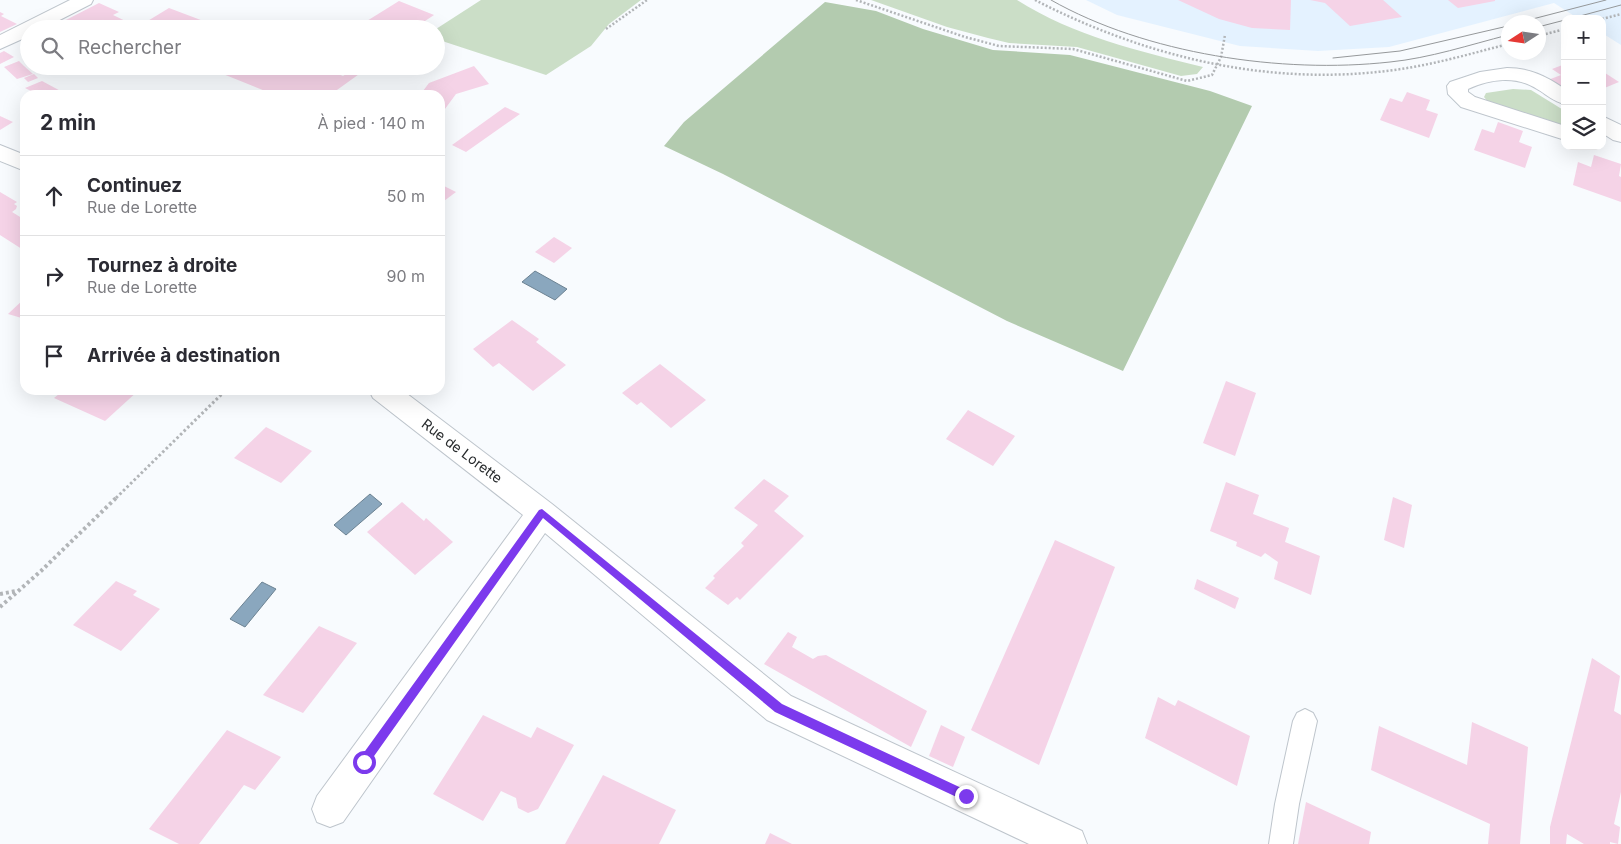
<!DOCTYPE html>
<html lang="fr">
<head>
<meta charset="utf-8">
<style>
	body { margin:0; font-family:Inter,sans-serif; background:#f7f7f7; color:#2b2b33 }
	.controls { position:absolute; right:15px; top:15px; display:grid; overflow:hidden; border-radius:10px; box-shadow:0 5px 20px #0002 }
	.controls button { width:45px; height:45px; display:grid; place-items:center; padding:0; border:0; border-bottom:1px solid #e1e1e2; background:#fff; color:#2b2b33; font:25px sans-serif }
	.compass { position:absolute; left:1501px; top:15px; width:45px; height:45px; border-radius:50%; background:#fff; box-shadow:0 5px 20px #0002; rotate:258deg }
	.stop { position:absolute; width:15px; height:15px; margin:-11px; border:4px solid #7c3aed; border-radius:50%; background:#fff }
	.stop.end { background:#7c3aed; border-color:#fff; box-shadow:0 1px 5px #0008 }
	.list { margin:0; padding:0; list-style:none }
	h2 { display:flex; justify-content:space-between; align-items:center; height:65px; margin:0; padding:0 20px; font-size:21px }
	h2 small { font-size:16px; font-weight:400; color:#7c7c81 }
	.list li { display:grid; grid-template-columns:32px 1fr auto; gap:15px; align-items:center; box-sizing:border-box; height:80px; padding:0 20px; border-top:1px solid #e1e1e2 }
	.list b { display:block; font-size:19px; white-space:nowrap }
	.list p { margin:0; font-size:16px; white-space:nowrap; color:#7c7c81 }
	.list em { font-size:16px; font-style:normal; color:#7c7c81 }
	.icon { flex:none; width:28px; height:28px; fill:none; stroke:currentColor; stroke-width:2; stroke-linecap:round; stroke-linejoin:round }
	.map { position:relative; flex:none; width:1621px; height:844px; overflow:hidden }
	.search { position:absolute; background:#fff; box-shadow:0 5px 20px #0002; left:20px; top:20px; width:425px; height:55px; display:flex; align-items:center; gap:12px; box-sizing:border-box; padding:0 18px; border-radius:28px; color:#7c7c81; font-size:19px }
	.panel { position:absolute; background:#fff; box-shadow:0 5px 20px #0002; left:20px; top:90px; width:425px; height:305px; border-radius:15px }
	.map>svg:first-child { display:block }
	.built { fill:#e4f2ff }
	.green { fill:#cbdec7 }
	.forest { fill:#b3cbaf }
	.water { fill:#8aa7be; stroke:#6c8292 }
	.building { fill:#f5d3e7 }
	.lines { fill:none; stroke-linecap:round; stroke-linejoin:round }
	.lane-casing { stroke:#bec5cc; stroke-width:2 }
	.street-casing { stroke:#bec5cc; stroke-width:2 }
	.secondary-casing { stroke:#bec5cc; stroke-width:2 }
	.path-far2 { stroke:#b2b5b8; stroke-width:2.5; stroke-dasharray:2 2; stroke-linecap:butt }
	.path-far1 { stroke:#b2b5b8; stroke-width:3; stroke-dasharray:2.5 2.5; stroke-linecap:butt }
	.path { stroke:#b2b5b8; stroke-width:4; stroke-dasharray:3 3; stroke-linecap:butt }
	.lane { fill:#fff; fill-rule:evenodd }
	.street { fill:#fff; fill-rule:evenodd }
	.secondary { fill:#fff; fill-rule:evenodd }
	.tram { stroke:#96999b; stroke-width:1 }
	.route { fill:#7c3aed }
	.labels { text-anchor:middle; stroke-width:4; stroke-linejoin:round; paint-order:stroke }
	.street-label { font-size:14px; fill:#272a2c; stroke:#fff }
</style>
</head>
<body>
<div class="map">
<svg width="1621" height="844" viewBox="0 0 1621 844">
	<rect width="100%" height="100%" fill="#f8fbfe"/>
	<polygon class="built" points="1086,0 1621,0 1621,45 1602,33 1602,19 1579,19 1554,3 1389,47 1318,51 1240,46 1117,15"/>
	<g class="green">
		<polygon points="481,0 641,0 609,24 591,46 546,75 436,39 436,29"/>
		<path d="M871 0H1017C1074 36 1138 51 1203 67L1197 74 1181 76 1077 47 1009 43 988 38 947 27Z"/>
		<polygon points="1513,89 1531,90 1565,111 1565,127 1488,102 1484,97 1486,93"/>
	</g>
	<polygon class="forest" points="825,2 876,11 923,29 993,50 1070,55 1210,91 1252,106 1123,371 1007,321 723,174 664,146 684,122"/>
	<g class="water">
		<polygon points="535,271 567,289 555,300 522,282"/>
		<polygon points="370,494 382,504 346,535 334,525"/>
		<polygon points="262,582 276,589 245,627 230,619"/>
	</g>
	<g class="building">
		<polygon points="1178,0 1291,0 1290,30 1252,28 1219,19"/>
		<polygon points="1310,0 1383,0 1402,17 1350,26 1325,3"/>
		<polygon points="1448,0 1495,0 1495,1 1458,8"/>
		<polygon points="399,1 434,15 413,29 354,29"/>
		<polygon points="99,3 119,12 113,15 142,29 102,29 95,25 104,19 91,27 95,29 71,29 60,23"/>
		<polygon points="169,8 206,22 222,29 163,29 146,22"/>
		<polygon points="0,12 4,14 1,16 17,24 0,32"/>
		<polygon points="4,51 14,57 0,64 0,53"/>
		<polygon points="19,61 24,66 33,74 17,79 4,67"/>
		<polygon points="1565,64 1565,91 1548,80 1561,75 1552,69"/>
		<polygon points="227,66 318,66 343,76 354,69 362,72 330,95 275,95 218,72"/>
		<polygon points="474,66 489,84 456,94 442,113 440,113 440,95 420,95 429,83"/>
		<polygon points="1602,71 1619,82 1602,89"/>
		<polygon points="34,74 38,78 28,82 24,78"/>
		<polygon points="42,81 68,95 39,95 25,88"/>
		<polygon points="1407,92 1430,100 1426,110 1438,114 1429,138 1380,120 1390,98 1402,102"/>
		<polygon points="505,107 520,114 466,152 452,145"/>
		<polygon points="0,116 13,122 0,130"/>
		<polygon points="1498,122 1523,131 1519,142 1532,147 1525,168 1474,150 1482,129 1494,133"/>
		<polygon points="1594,155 1621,164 1619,176 1621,177 1621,202 1573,185 1578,162 1591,167"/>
		<polygon points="440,184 456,192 440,204"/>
		<polygon points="0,192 17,202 14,204 17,206 16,209 12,212 25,220 25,251 0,235"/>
		<polygon points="554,237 572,248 554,263 535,252"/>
		<polygon points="25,298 25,319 8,314"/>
		<polygon points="512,320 539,339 536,342 566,365 533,391 499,363 493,367 473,349"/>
		<polygon points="660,364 706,400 671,428 641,402 637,405 622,393"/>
		<polygon points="1226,381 1256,393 1235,456 1203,443"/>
		<polygon points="64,390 139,390 105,421 54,398"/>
		<polygon points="968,410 1015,436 993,466 946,439"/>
		<polygon points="266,427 312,451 281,483 234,458"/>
		<polygon points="764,479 789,496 774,511 804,536 740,600 737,597 728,605 705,588 715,578 713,576 744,546 741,543 758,525 734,508"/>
		<polygon points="1226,482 1259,495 1253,514 1289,528 1285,542 1320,556 1311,595 1274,579 1278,562 1265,553 1261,557 1236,546 1237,542 1210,531"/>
		<polygon points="1393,497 1412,505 1404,548 1384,540"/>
		<polygon points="402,502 424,521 426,518 453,542 415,575 367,532"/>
		<polygon points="1055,540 1115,567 1039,765 971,730"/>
		<polygon points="1197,579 1239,598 1235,609 1194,589"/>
		<polygon points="116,581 137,591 133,595 160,609 121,651 73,625"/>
		<polygon points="319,626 357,643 303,713 263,695"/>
		<polygon points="788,632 797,637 792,647 813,659 818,656 826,655 927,711 911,747 764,664"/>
		<polygon points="1592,658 1620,676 1614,711 1621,715 1621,792 1614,824 1620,827 1618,844 1610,842 1610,844 1584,844 1567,834 1566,844 1550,844 1550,827"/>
		<polygon points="1158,697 1175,706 1178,700 1250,736 1237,786 1145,738"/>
		<polygon points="483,715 531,738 537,727 574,745 538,809 528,813 518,808 516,798 501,791 483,821 433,794"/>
		<polygon points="1472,722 1528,747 1520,844 1488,844 1490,824 1371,770 1379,726 1467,765"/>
		<polygon points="941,725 965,737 953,767 929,756"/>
		<polygon points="227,730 281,757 255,790 244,785 199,844 179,844 149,829"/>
		<polygon points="603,775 676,810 659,844 565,844"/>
		<polygon points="1306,802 1371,832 1369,844 1298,844"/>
		<polygon points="770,833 792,844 765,844"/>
	</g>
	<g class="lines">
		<defs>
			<polygon id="lane" points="1305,709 1313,713 1317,721 1299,804 1293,844 1269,844 1275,804 1293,721 1297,713"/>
			<g id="street">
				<path d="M1507 68C1530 68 1546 76 1565 89V104C1554 102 1546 94 1537 89 1516 75 1490 79 1468 89V92L1475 97 1565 126V140L1461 107 1448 94 1447 86 1450 82 1480 72Z"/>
				<polygon points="1602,116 1621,125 1621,142 1613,140 1602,133"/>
				<polygon points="0,145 25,155 25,171 0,161"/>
				<polygon points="369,390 402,390 552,504 791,696 1082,831 1087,844 1029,844 767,720 545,533 343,822 330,827 317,822 312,809 317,796 523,515 373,398"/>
			</g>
			<polygon id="secondary" points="70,0 93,0 91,4 42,29 29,29 29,36 0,49 0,35"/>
		</defs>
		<use href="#lane" class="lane-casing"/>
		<use href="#street" class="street-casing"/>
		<use href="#secondary" class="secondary-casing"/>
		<g class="path-far2">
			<polyline points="856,0 965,37 999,46 1073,49 1187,81 1212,75 1221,57 1225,35"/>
			<path d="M1035 0C1146 57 1268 87 1394 70 1432 65 1470 54 1508 44"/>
			<polyline points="1602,19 1621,14"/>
			<polyline points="606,29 647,0"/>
			<polyline points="1538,36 1565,29"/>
		</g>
		<polyline class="path-far1" points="116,498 226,390"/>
		<g class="path">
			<polyline points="0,594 16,591"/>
			<polyline points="0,607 41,571 117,497"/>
		</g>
		<use href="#lane" class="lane"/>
		<use href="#street" class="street"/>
		<use href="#secondary" class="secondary"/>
		<g class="tram">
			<path d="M1051 0C1146 54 1282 74 1390 62 1430 58 1469 45 1508 35"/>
			<polyline points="1569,19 1621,5"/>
			<polyline points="1521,22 1606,0"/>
			<polyline points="1538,27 1565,20"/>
			<polyline points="1333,58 1400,51 1508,26"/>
		</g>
	</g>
	<polygon class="route" points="542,509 782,704 970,792 972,796 970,800 966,801 963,800 775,712 543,518 367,766 364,767 360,766 359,762 360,758 539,510"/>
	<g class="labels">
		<g class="street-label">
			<text transform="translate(462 451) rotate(37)" y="5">Rue de Lorette</text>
		</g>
	</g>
</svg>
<div class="controls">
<button>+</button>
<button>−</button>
<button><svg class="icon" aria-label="layers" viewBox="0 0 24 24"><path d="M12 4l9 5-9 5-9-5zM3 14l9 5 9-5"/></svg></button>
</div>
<svg class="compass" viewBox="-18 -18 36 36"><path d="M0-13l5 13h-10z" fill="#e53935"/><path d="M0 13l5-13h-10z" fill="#7c7c81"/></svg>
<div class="stop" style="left:364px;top:762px"></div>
<div class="stop end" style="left:966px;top:796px"></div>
<div class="search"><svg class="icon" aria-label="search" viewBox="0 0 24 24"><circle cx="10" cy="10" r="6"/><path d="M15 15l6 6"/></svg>Rechercher</div>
<section class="panel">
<h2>2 min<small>À pied · 140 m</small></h2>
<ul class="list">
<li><svg class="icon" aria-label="ahead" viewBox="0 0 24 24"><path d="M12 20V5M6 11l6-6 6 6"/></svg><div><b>Continuez</b><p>Rue de Lorette</p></div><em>50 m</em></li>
<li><svg class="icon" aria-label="right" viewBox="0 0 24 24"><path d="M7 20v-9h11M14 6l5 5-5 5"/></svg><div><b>Tournez à droite</b><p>Rue de Lorette</p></div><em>90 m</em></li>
<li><svg class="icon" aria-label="arrive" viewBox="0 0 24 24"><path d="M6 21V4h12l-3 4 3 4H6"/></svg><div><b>Arrivée à destination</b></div></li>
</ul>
</section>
</div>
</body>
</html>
